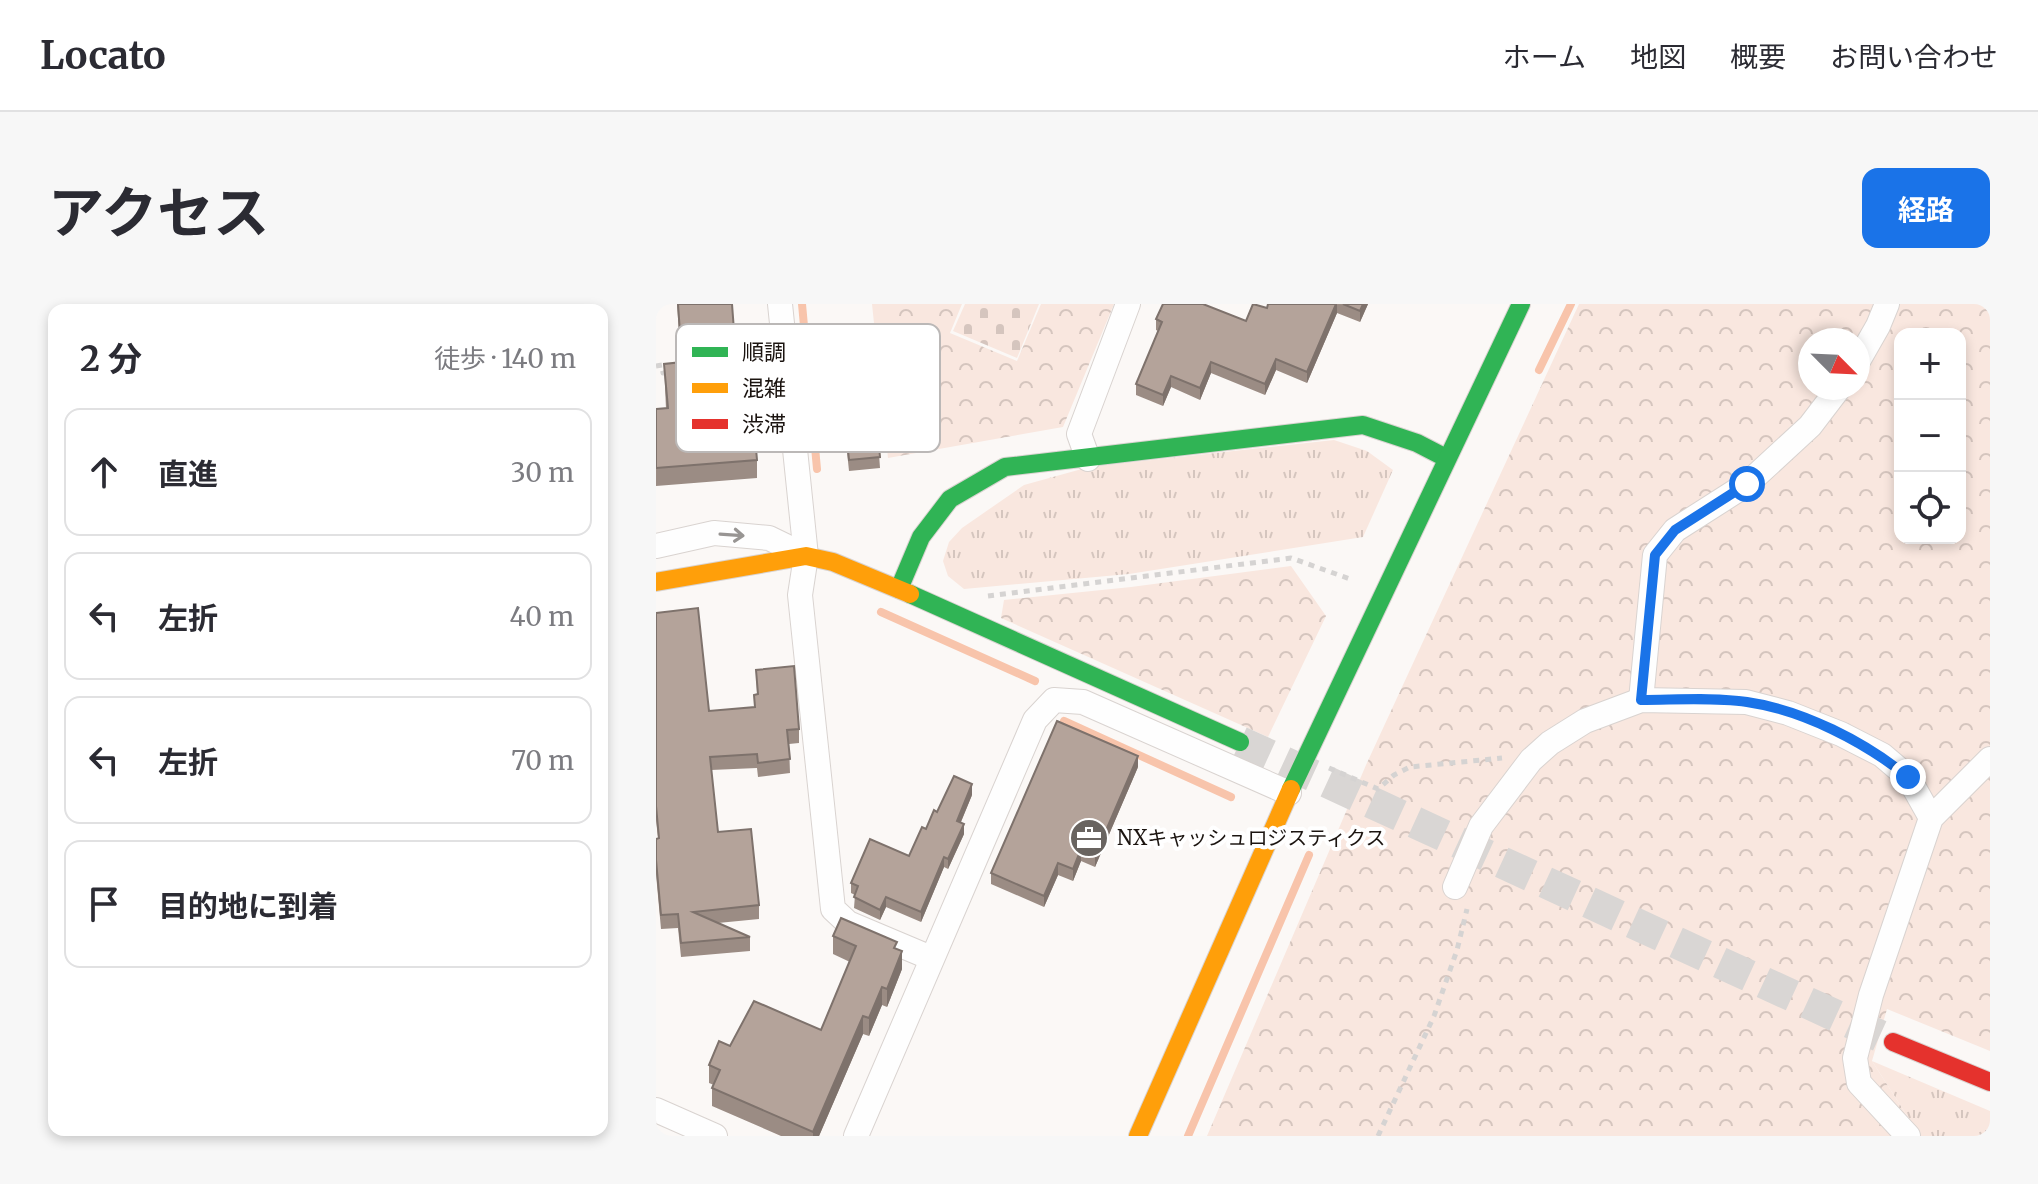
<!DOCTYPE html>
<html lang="ja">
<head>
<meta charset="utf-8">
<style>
	body { margin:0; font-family:Merriweather,"Noto Sans JP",serif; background:#f7f7f7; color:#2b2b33 }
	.controls { position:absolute; right:24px; top:24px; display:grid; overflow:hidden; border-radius:16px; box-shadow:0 4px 12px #0003 }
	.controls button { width:72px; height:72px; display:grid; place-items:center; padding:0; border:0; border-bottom:2px solid #e1e1e2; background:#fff; color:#2b2b33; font:40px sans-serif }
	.compass { position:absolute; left:1142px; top:24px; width:72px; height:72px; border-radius:50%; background:#fff; box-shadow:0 4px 12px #0003; rotate:114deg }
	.stop { position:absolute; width:24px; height:24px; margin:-18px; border:6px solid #1a73e8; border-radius:50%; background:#fff }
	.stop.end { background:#1a73e8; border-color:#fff; box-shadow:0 2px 8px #0008 }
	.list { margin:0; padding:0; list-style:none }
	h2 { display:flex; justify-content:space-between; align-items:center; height:104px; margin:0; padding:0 32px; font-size:34px }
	h2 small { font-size:26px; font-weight:400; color:#7c7c81 }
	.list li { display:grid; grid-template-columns:52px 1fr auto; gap:24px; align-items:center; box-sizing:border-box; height:128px; margin:0 16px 16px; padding:0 16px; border:2px solid #e1e1e2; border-radius:16px }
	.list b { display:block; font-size:30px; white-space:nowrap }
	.list em { font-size:26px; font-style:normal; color:#7c7c81 }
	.icon { flex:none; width:44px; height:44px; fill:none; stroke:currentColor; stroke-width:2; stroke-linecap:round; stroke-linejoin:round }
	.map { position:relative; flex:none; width:1334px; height:832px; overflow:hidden; border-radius:16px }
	header { display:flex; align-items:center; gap:48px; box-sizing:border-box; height:112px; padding:0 40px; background:#fff; border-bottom:2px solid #e1e1e2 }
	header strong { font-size:38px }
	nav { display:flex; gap:44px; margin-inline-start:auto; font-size:28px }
	.intro { display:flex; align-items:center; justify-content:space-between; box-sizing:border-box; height:192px; padding:0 48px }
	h1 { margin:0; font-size:56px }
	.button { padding:20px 36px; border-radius:16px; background:#1a73e8; color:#fff; font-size:28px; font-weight:700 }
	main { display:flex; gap:48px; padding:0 48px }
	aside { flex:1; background:#fff; border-radius:16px; box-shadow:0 4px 12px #0003 }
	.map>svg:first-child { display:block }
	.grass { fill:url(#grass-tufts) }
	.cemetery { fill:url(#cemetery-stones) }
	.park { fill:url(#park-crowns); fill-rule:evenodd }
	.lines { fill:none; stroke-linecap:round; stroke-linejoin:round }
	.stream { stroke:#f8c4ab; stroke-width:8 }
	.secondary-tunnel { stroke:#d9d6d4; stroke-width:32; stroke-dasharray:32 16; stroke-linecap:butt }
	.street-casing { stroke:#d9d3d0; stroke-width:26 }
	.fast-casing { stroke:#d9d3d0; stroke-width:20 }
	.slow-casing { stroke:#d9d3d0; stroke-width:20 }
	.jam-casing { stroke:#d9d3d0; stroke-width:20 }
	.path { stroke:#d5d3d2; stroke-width:5; stroke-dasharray:6 6; stroke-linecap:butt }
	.street { stroke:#fefefe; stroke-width:24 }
	.fast { stroke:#30b455; stroke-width:18 }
	.slow { stroke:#ff9f0a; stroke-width:18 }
	.jam { stroke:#e5322d; stroke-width:18 }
	.wall { fill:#9b8c84 }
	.shaded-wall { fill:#7e726c }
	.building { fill:#b4a39a; stroke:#7e726c; stroke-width:2 }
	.oneway { stroke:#989593 }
	.route { stroke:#1a73e8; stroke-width:10 }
	.labels { text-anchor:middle; stroke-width:8; stroke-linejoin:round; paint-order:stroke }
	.poi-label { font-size:20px; fill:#1b1410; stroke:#fff; text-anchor:start }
	.key { fill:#fff; stroke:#bbb8b7; stroke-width:2 }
	.key-label { font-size:22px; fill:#1b1410 }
</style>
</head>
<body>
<header>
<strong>Locato</strong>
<nav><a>ホーム</a><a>地図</a><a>概要</a><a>お問い合わせ</a></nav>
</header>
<div class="intro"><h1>アクセス</h1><a class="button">経路</a></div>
<main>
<aside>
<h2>2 分<small>徒歩 · 140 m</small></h2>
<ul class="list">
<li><svg class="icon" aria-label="ahead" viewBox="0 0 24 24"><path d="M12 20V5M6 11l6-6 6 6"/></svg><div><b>直進</b></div><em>30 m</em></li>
<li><svg class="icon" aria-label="left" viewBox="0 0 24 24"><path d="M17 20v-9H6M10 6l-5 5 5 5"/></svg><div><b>左折</b></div><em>40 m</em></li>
<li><svg class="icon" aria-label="left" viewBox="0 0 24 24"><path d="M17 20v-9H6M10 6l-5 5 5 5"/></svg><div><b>左折</b></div><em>70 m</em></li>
<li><svg class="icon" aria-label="arrive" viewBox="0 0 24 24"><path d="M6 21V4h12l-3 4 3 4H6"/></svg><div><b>目的地に到着</b></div></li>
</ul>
</aside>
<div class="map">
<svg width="1334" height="832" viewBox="0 0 1334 832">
	<defs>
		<pattern id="grass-tufts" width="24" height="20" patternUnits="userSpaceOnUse" patternTransform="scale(2)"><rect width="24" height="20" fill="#f9e7df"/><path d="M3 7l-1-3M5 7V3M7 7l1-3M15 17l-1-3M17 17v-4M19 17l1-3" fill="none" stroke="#d5c5be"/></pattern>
		<pattern id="cemetery-stones" width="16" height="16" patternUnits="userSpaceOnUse" patternTransform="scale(2)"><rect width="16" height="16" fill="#f9e7df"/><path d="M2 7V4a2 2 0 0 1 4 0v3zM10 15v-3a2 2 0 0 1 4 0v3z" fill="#d5c5be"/></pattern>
		<pattern id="park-crowns" width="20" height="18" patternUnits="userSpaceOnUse" patternTransform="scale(2)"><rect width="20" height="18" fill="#f9e7df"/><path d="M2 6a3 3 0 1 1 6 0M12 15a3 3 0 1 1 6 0" fill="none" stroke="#d5c5be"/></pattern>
	</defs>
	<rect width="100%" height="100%" fill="#fbf8f6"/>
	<g class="grass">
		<polygon points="678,136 711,147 737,166 707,233 473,270 308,285 292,272 287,257 293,238 306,224 368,181 433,163"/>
		<polygon points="1216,757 1334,807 1334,832 1264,832"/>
	</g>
	<polygon class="cemetery" points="309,0 383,0 361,54 297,27"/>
	<g class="park">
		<polygon points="216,0 306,0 294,29 361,57 385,0 458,0 407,123 232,154"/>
		<path d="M923 0H1334V747L1231 705 1216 757 1264 832H551L710 461ZM1244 30H1304V234H1244ZM1154 36H1202V84H1154Z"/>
		<polygon points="635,262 670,312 612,433 345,314 348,296 475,283"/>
	</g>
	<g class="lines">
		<g class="stream">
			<polyline points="146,0 161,165"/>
			<polyline points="85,53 104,51"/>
			<polyline points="883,66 915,0"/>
			<polyline points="225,308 379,377"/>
			<polyline points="408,417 575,493"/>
			<polyline points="532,832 653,551"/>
		</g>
		<polyline class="secondary-tunnel" points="584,438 1237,738"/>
		<defs>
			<g id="street">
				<polyline points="124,0 150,252 144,291 177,605 192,619 275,654"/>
				<polyline points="1202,57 1222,22 1231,0"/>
				<polyline points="432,155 423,130 472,0"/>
				<polyline points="0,242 58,229 113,234 150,252"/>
				<polyline points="985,396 999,251 1019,226 1091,180 1154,122 1183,84"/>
				<polyline points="799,583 825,522 875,456 894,439 929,417 985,396 1090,398 1132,409 1185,430 1226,451 1252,473 1275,514"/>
				<polyline points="0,806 59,832"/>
				<polyline points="200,832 379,416 398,396 427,398 633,489"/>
				<polyline points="1252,832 1203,779 1199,754 1215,691 1275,514 1334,455"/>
			</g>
			<g id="fast">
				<polyline points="243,285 265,233 294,195 349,163 707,121 761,139 790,154"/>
				<polyline points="254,290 584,438"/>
				<polyline points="635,485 865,0"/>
			</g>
			<g id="slow">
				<polyline points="0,278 150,252 177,258 254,290"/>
				<polyline points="482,832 635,485"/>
			</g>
			<polyline id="jam" points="1237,738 1334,778"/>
		</defs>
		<use href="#street" class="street-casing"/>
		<use href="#fast" class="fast-casing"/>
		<use href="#slow" class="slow-casing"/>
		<use href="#jam" class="jam-casing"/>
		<g class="path">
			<polyline points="86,61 108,58"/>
			<polyline points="0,62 6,61 7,69 13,68"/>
			<polyline points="332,292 635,254 697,276"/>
			<polyline points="673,464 722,485 738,471 754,463 846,454"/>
			<polyline points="722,832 778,712 801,646 811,605"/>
		</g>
		<use href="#street" class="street"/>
		<use href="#fast" class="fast"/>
		<use href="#slow" class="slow"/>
		<use href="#jam" class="jam"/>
	</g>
	<g class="wall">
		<polygon points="21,0 80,53 101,156 101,174 0,182 0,105 10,105 8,60 25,58"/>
		<polygon points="612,0 712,0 704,18 681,9 651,79 620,66 609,91 555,69 544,96 515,83 507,102 480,91 480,80 502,27 500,26 500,15 590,17 611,4"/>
		<polygon points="182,49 223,95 223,106 220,107 224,164 193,167 182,61"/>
		<polygon points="0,309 53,407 98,404 98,391 101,390 100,366 143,425 143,439 133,440 134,469 102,473 101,464 55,466 62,528 103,601 103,615 62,619 94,633 94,647 25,653 22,624 5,625 0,570 0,535 2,534 0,516"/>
		<polygon points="482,463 439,563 425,557 417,577 402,571 388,603 335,580 335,569"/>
		<polygon points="316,491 305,518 308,530 292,565 288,563 265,618 230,603 224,616 198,604 199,591 195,589 195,579 253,552 281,508"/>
		<polygon points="177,632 241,645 246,665 231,703 226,701 213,732 207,730 163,832 125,832 56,802 56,784 58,781 53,779 53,761 74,742 165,726 194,658 177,650"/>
	</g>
	<g class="shaded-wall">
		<polygon points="680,0 681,0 681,9 651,79 651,68"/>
		<polygon points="707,0 712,0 704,18 704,7"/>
		<polygon points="620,55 620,66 609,91 609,80"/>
		<polygon points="555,58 555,69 544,96 544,84"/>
		<polygon points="515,72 515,83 507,102 507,91"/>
		<polygon points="482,452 482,463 439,563 439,552"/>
		<polygon points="316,480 316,491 301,527 301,517"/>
		<polygon points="308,520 308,530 292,565 292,555"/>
		<polygon points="425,545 425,557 417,577 417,565"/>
		<polygon points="288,553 288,563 265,618 265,608"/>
		<polygon points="402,559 402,571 388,603 388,592"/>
		<polygon points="230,593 230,603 224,616 224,606"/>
		<polygon points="246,647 246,665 231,703 231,685"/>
		<polygon points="226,683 226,701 213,732 213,714"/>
		<polygon points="207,712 207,730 163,832 157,832 157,828"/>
	</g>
	<g class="building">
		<polygon points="22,0 76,0 80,53 92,52 101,156 0,164 0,105 12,104 8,60 26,58"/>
		<polygon points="507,0 547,0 590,17 597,0 611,4 612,0 680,0 651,68 620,55 609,80 555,58 544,84 515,72 507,91 480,80 506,18 500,15"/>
		<polygon points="687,0 707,0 704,7"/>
		<polygon points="218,46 223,95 219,96 224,153 193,156 182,49"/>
		<polygon points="42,304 53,407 99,403 98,391 102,390 100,366 138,362 143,425 131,426 134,455 102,459 101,450 54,453 62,528 95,525 103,601 37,608 94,633 25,639 22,610 5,611 0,556 0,535 3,534 0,502 0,309"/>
		<polygon points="401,417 482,452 439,552 425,545 417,565 402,559 388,592 335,569"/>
		<polygon points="298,472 316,480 301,517 308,520 292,555 288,553 265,608 230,593 224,606 198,593 202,582 195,579 214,535 253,552 266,523 270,525 278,506 281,508"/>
		<polygon points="185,614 241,638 238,644 246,647 231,685 226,683 213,714 207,712 157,828 56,784 64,766 53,761 63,737 74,742 98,697 165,726 200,642 177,632"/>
	</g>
	<defs><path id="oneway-shaft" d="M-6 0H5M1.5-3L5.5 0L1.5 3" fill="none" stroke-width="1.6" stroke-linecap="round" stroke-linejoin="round" transform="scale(2)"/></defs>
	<use class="oneway" href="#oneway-shaft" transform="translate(76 231) rotate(4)"/>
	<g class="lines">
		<path class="route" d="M1091 180 1019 226 999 251 985 396C1019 396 1057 393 1091 398 1147 406 1209 438 1252 473"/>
	</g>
	<defs>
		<symbol id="office-disc" viewBox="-11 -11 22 22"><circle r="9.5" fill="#696460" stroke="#fff"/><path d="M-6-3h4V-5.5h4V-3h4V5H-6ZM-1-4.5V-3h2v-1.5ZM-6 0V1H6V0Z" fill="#fff"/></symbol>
	</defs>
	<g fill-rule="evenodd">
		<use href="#office-disc" x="411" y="512" width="44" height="44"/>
	</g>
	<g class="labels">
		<g class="poi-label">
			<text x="461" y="541">NXキャッシュロジスティクス</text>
		</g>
	</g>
	<rect x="20" y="20" width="264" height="128" rx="12" class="key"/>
	<rect x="36" y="43" width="36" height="10" fill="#30b455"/>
	<rect x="36" y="79" width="36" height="10" fill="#ff9f0a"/>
	<rect x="36" y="115" width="36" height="10" fill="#e5322d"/>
	<g class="key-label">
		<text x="86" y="56">順調</text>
		<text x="86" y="92">混雑</text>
		<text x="86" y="128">渋滞</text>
	</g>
</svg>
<div class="controls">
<button>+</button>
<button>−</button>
<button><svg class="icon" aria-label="locate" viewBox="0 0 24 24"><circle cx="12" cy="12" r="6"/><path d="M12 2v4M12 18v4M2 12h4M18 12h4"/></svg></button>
</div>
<svg class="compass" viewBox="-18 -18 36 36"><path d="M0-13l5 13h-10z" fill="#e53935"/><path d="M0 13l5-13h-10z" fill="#7c7c81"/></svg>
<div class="stop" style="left:1091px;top:180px"></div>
<div class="stop end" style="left:1252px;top:473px"></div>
</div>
</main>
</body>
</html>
